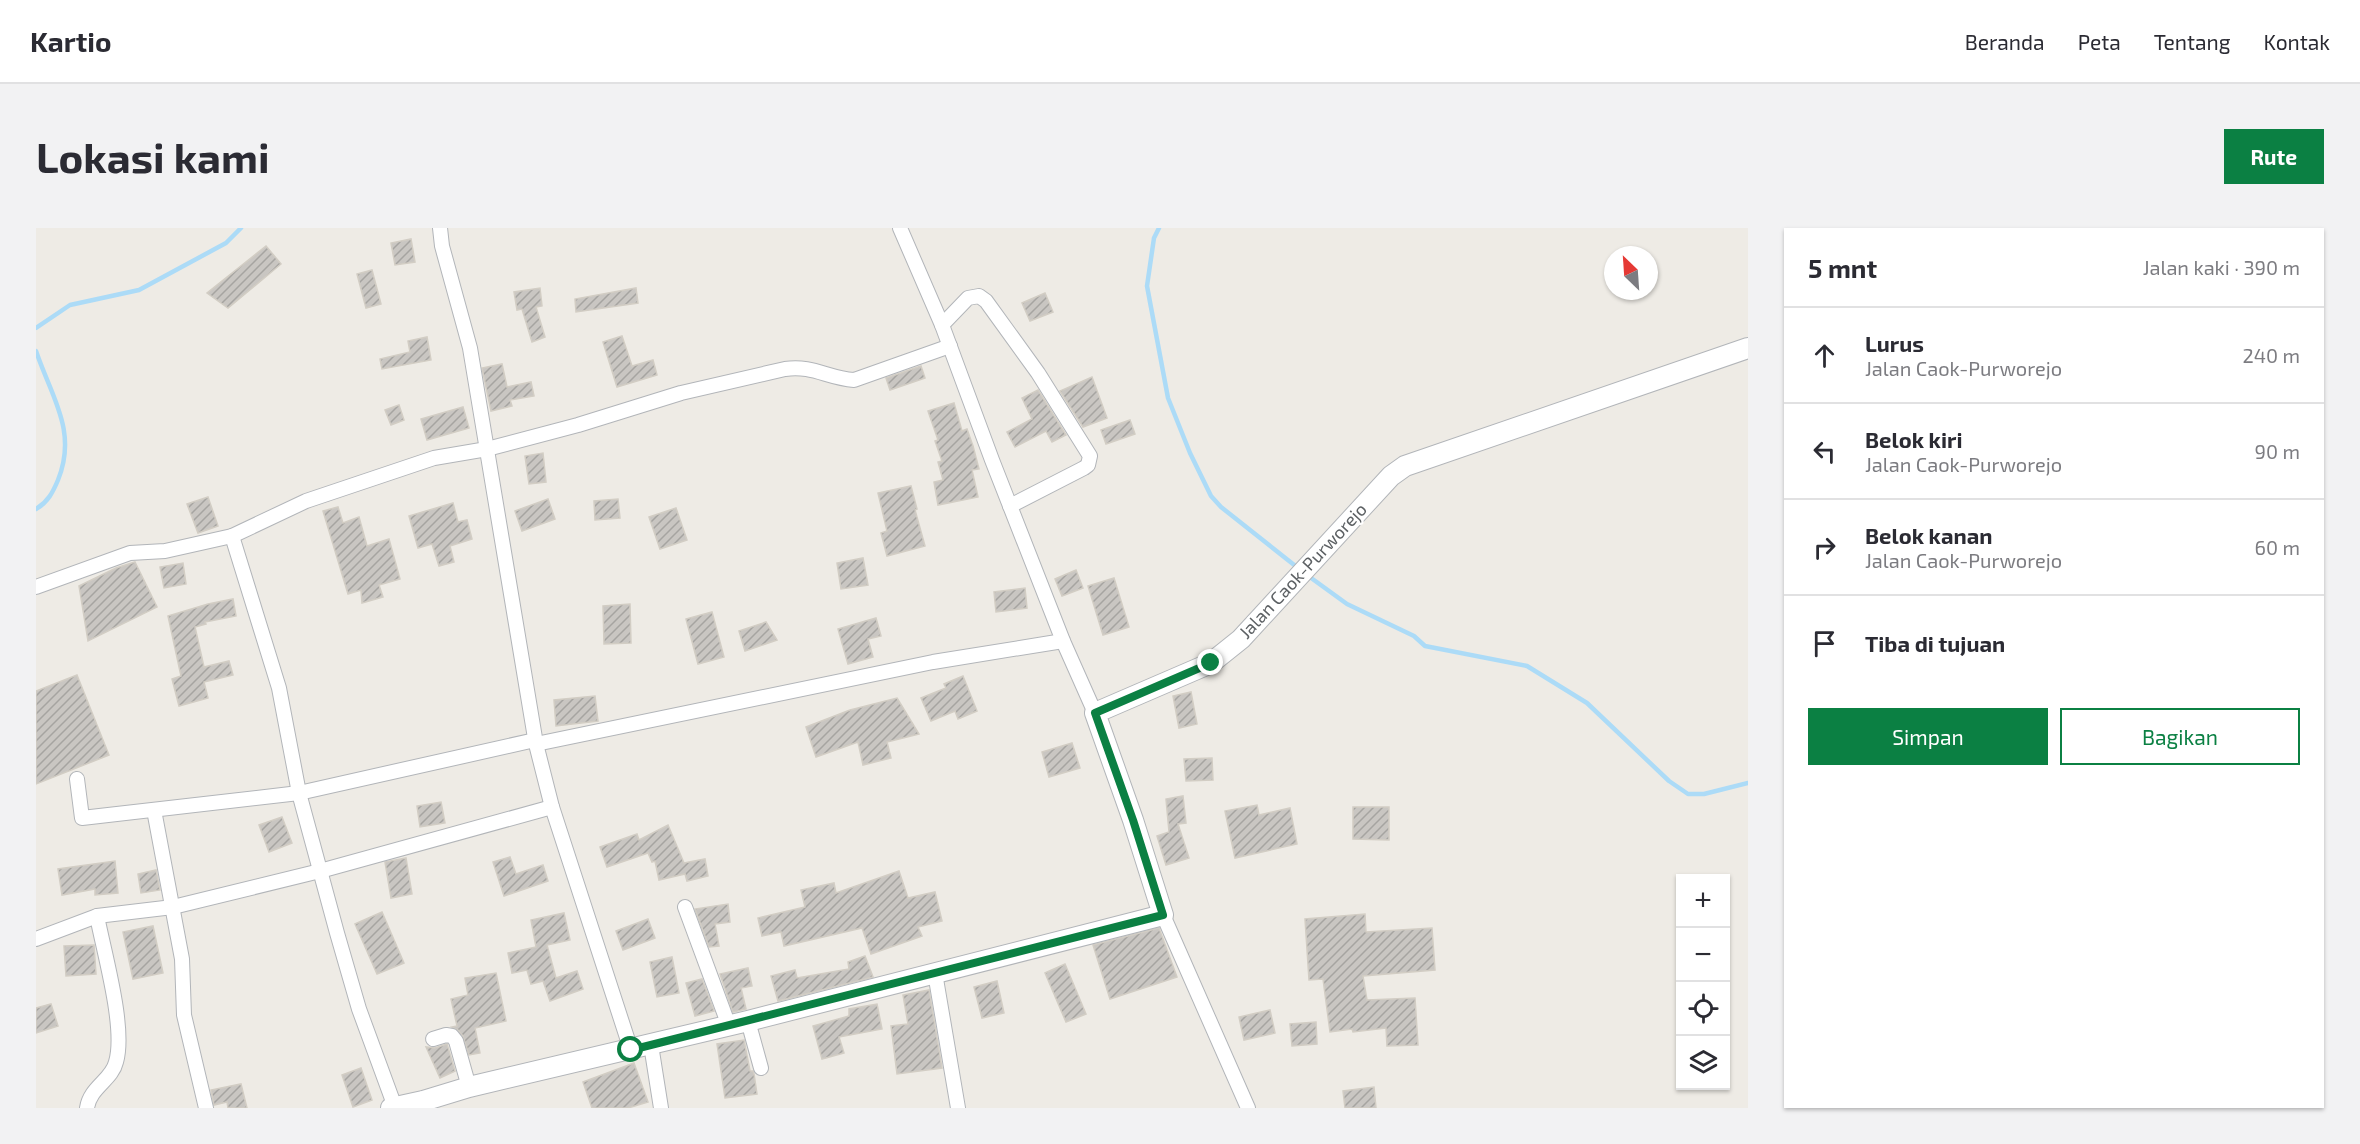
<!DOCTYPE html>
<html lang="id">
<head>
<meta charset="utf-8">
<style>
	body { margin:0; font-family:"Exo 2",sans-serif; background:#f2f2f3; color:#2b2b33 }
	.controls { position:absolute; right:18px; bottom:18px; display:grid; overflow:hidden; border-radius:0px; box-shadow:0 2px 4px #0004 }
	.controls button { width:54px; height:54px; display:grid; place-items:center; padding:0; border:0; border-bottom:2px solid #e1e1e2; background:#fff; color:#2b2b33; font:30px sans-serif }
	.compass { position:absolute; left:1568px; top:18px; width:54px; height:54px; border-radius:50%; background:#fff; box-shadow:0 2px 4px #0004; rotate:335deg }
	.stop { position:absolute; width:18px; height:18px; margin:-14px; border:4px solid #0b8043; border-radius:50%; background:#fff }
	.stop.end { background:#0b8043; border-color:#fff; box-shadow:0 2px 6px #0008 }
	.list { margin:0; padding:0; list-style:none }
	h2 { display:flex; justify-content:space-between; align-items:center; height:78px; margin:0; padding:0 24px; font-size:26px }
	h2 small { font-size:20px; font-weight:400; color:#7c7c81 }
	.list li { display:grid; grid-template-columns:39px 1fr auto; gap:18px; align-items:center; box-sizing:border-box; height:96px; padding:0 24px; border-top:2px solid #e1e1e2 }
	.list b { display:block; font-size:22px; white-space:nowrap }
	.list p { margin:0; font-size:20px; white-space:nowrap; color:#7c7c81 }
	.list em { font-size:20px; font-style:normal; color:#7c7c81 }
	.actions { display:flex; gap:12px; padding:18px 24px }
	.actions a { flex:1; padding:14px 0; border:2px solid #0b8043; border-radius:0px; text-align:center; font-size:21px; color:#0b8043 }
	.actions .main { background:#0b8043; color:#fff }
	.icon { flex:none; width:33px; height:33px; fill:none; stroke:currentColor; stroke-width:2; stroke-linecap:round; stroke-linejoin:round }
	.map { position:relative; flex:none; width:1712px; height:880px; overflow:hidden; border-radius:0px }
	header { display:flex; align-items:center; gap:36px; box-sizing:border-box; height:84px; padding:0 30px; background:#fff; border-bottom:2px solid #e1e1e2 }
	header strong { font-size:28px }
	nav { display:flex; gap:33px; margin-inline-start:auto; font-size:21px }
	.intro { display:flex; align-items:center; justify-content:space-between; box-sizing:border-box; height:144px; padding:0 36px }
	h1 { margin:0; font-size:42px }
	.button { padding:15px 27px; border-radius:0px; background:#0b8043; color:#fff; font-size:21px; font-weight:700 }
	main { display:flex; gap:36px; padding:0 36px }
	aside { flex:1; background:#fff; border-radius:0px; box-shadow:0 2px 4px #0004 }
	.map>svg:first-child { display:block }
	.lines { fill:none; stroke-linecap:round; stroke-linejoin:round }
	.stream { stroke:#acdbf7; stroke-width:4.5 }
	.building { fill:url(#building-hatch); stroke:#d2cdc4; stroke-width:1.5 }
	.street-casing { stroke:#b2b5b9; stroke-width:16 }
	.secondary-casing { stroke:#b2b5b9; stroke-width:22 }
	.street { stroke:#fff; stroke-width:14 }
	.secondary { stroke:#fff; stroke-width:20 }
	.route { stroke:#0b8043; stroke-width:8 }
	.labels { text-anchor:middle; stroke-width:4.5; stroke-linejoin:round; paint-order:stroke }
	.street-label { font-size:18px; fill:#5d6164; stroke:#fff }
</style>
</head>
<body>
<header>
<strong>Kartio</strong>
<nav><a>Beranda</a><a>Peta</a><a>Tentang</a><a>Kontak</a></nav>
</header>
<div class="intro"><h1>Lokasi kami</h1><a class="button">Rute</a></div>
<main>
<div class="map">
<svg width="1712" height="880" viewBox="0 0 1712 880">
	<defs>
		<pattern id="building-hatch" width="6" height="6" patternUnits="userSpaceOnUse" patternTransform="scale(1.5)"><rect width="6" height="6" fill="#c9c6c2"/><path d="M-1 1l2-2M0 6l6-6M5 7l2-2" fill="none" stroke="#a6a4a1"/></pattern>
	</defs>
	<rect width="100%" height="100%" fill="#eeebe5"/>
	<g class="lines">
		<g class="stream">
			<polyline points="1123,0 1118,10 1111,58 1132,170 1154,225 1175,268 1185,279 1262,340"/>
			<polyline points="0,100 34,77 103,62 190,15 205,0"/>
			<path d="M0 123C15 168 42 203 22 252 17 264 12 274 0 281"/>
			<polyline points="1271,347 1311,376 1378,408 1389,418 1491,438 1551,475 1633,553 1652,566 1668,566 1712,555"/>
		</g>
	</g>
	<g class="building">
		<polygon points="375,11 379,34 359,37 355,15"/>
		<polygon points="230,18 245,36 192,80 171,65"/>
		<polygon points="336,42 345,76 330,80 321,46"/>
		<polygon points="504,60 506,78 500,79 509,109 496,114 486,81 481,82 478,64"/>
		<polygon points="600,60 602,75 540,84 539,71"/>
		<polygon points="1009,65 1017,84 994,93 986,75"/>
		<polygon points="586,108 596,138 617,132 621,147 581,159 567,114"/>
		<polygon points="391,109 395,132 346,141 344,131 374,124 372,113"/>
		<polygon points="466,136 471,159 495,154 498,168 474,172 476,178 455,183 446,140"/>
		<polygon points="885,138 889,150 854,162 850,150"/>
		<polygon points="1056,149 1071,190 1047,199 1024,163"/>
		<polygon points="1002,162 1030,207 1016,214 1010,203 979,219 971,204 996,191 986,170"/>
		<polygon points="918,175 926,203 931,201 937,218 943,241 936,242 942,269 902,277 898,254 907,252 902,234 906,233 899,213 902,212 892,183"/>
		<polygon points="363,177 368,192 355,197 349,182"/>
		<polygon points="427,179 433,200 391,212 385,191"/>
		<polygon points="1094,192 1099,206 1070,216 1065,202"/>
		<polygon points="507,225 510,254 493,256 489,228"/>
		<polygon points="875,258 881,281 879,282 889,318 851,328 845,305 851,303 842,265"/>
		<polygon points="172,269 182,298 162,305 151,276"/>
		<polygon points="512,271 519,291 486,303 479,283"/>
		<polygon points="582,271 584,290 559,292 558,273"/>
		<polygon points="417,275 422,294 431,292 436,311 414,318 418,334 403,338 396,316 382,320 373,288"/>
		<polygon points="302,279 307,295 323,289 331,318 353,311 364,351 343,357 347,369 326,375 325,362 312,366 287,283"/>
		<polygon points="640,280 651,312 624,321 613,289"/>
		<polygon points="827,330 832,357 805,361 801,335"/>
		<polygon points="99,334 121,379 52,413 43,358 80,340"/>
		<polygon points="147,335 150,356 128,360 124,339"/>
		<polygon points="1040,342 1047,360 1026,368 1019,351"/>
		<polygon points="1078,350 1093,399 1067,407 1052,358"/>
		<polygon points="989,360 991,380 960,384 958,364"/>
		<polygon points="197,371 200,388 169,394 170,396 159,399 168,439 193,433 197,447 168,454 172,470 143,478 136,451 145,448 132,388 172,376"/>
		<polygon points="594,376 595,415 568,416 567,378"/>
		<polygon points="676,384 688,429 662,436 650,391"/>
		<polygon points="840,390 845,408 832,411 837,429 812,436 802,401"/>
		<polygon points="730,394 741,412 709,423 703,403"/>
		<polygon points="41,447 73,527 0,556 0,463"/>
		<polygon points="927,448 941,483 922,491 919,483 895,493 885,470 910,460 908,456"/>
		<polygon points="1155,464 1161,496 1143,500 1137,468"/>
		<polygon points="559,468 562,493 520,498 518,472"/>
		<polygon points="861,470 883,506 851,514 855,530 827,537 822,514 780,529 770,499 814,482"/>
		<polygon points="1036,515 1044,540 1013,549 1006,524"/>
		<polygon points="1176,530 1177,552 1150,553 1148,531"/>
		<polygon points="1147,568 1150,595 1142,596 1153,630 1130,637 1121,608 1133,604 1130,571"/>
		<polygon points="405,574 409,595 384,599 381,578"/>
		<polygon points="1221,577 1223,587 1254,580 1261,616 1199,630 1189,583"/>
		<polygon points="1317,579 1353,579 1353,612 1317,611"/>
		<polygon points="246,589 256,615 233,624 223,597"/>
		<polygon points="632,597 648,635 669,631 672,648 651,653 649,646 623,652 619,633 616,634 612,625 571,639 564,619 601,606 603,612"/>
		<polygon points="474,629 480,646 507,637 512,653 468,668 457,634"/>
		<polygon points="370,630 376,666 355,670 349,634"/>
		<polygon points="79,633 82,665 59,667 59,661 26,667 22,641"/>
		<polygon points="120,642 124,662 105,665 102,646"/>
		<polygon points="863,643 872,670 899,664 906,693 882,699 886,708 835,726 826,700 748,718 745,704 726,708 722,690 769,679 765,662 798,655 800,665"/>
		<polygon points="692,676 694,694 679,696 683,718 673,719 659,681"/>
		<polygon points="346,684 368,735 341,746 319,696"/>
		<polygon points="528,685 534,712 511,717 520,750 541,743 547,761 514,773 507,753 495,756 491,742 476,745 472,725 500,719 495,692"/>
		<polygon points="1329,686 1330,704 1396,700 1399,742 1327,748 1331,772 1379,770 1382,817 1351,818 1350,800 1317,804 1316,801 1294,804 1287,751 1273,752 1269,691"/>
		<polygon points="612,691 619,710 587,722 580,703"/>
		<polygon points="117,698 127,745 97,751 87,704"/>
		<polygon points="1123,700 1141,749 1074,771 1057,717"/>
		<polygon points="58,717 60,746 30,748 28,718"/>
		<polygon points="829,728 837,749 742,773 735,748 759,742 761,750 813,741 812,734"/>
		<polygon points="636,729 643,765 621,769 614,734"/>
		<polygon points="1029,736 1050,786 1030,794 1009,745"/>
		<polygon points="712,740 716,758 705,760 710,781 697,784 684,746"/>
		<polygon points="460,745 470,793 439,800 444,825 433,827 427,808 422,802 416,799 421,798 415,771 432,767 429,750"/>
		<polygon points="666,751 678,783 659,788 650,755"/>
		<polygon points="961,753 968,785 946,790 938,759"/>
		<polygon points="893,762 906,840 861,846 855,798 872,796 867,767"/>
		<polygon points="15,776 22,798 0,805 0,780"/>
		<polygon points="841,776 846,801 803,809 808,825 786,831 777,798 813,788 813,781"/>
		<polygon points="1234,782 1239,805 1208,812 1203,789"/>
		<polygon points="1280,794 1281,816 1256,818 1254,796"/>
		<polygon points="708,812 714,843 717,843 718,846 721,866 689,870 681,816"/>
		<polygon points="411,816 419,843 404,850 390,819 399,820"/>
		<polygon points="598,835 612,874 592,880 556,880 547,854"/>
		<polygon points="325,840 336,872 317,879 306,847"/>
		<polygon points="205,856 211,880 192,880 191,874 178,877 175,862"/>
		<polygon points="1338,859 1340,880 1309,880 1307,863"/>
	</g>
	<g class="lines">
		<defs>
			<g id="street">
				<polyline points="404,0 406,18 434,120 500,516 516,579 595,822"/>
				<polyline points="864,0 906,97 956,232 1027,413 1059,485"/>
				<polyline points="906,97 932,70 943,68 950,73 1002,145 1054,228 1052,237 1048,240 974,278"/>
				<polyline points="196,308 243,460 263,565 301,705 323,781 359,879"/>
				<path d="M0 359 94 325 129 323 196 308 270 273 398 230 451 221 542 197 645 165 749 141C777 137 791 150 818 152L914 118"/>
				<polyline points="500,516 897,434 1027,413"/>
				<polyline points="41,551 46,590 263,565 499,512"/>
				<polyline points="118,582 146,731 148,787 170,880"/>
				<polyline points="649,679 693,798"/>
				<polyline points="1127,687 1212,880"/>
				<polyline points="0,711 61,688 137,679 284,643 516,579"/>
				<polyline points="899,745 922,880"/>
				<polyline points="712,793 725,840"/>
				<polyline points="397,811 410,807 416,808 420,813 433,859"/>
				<polyline points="615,817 625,880"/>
				<path d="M51 880C54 859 76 852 80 834 90 800 68 725 61 688"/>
			</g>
			<polyline id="secondary" points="355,880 387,873 433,859 712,793 1127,687 1097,592 1059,485 1175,435 1205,411 1355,248 1369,238 1712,120"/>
		</defs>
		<use href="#street" class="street-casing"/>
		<use href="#secondary" class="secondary-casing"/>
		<use href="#street" class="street"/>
		<use href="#secondary" class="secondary"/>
	</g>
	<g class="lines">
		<polyline class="route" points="595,822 1127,687 1097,592 1059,485 1175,435"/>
	</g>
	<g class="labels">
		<g class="street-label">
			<text transform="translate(1267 343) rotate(-47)" y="6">Jalan Caok-Purworejo</text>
		</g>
	</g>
</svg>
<div class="controls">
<button>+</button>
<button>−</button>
<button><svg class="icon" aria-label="locate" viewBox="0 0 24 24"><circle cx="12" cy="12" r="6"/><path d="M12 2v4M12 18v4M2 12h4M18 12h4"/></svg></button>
<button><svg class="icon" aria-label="layers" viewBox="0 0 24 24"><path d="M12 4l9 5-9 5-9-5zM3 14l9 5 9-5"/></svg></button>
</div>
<svg class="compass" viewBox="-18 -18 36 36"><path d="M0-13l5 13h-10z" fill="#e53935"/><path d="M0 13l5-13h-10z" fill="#7c7c81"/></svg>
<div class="stop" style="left:595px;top:822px"></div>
<div class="stop end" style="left:1175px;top:435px"></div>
</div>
<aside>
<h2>5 mnt<small>Jalan kaki · 390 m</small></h2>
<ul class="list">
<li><svg class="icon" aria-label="ahead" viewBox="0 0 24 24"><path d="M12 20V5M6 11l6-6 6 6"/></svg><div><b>Lurus</b><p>Jalan Caok-Purworejo</p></div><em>240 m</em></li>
<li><svg class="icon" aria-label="left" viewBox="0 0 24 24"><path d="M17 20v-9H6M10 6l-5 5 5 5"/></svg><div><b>Belok kiri</b><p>Jalan Caok-Purworejo</p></div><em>90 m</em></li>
<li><svg class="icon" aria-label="right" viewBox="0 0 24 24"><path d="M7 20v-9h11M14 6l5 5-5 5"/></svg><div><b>Belok kanan</b><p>Jalan Caok-Purworejo</p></div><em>60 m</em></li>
<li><svg class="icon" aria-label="arrive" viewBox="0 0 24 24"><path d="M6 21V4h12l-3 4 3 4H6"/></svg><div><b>Tiba di tujuan</b></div></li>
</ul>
<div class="actions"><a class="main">Simpan</a><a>Bagikan</a></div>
</aside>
</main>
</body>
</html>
